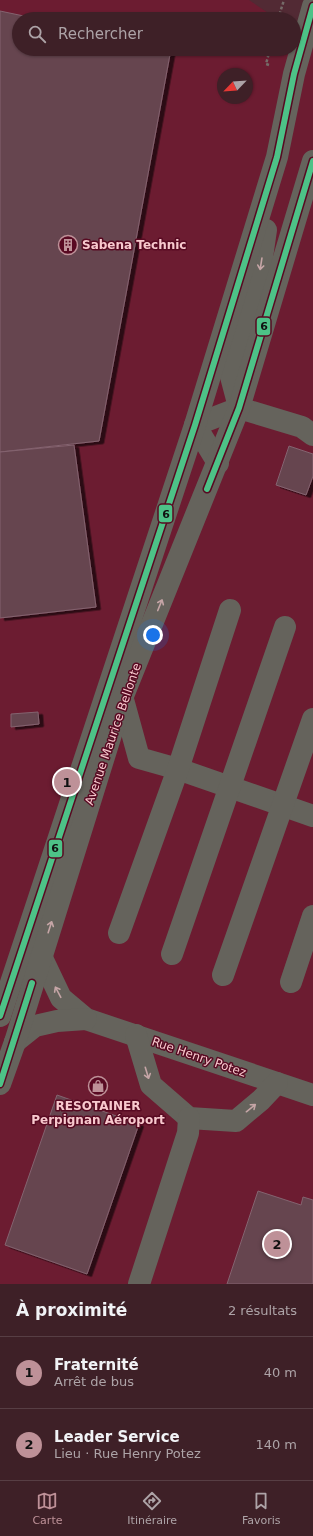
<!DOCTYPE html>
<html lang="fr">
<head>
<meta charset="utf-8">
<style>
	body { margin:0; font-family:"DejaVu Sans",sans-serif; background:#492d33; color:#f1f3f6 }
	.compass { position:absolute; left:217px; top:68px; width:36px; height:36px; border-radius:50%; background:#3e2027; box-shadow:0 1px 3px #0004; rotate:245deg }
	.you { position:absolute; left:153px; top:635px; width:14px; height:14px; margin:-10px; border:3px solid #fff; border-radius:50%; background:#1a73e8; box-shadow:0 0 0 6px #1a73e833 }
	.badge { display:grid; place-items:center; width:26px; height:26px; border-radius:50%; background:#be9198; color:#111; font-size:13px; font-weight:700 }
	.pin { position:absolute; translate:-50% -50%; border:2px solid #fff; box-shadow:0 1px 4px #0006 }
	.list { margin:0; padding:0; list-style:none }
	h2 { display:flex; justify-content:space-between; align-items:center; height:52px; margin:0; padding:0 16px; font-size:17px }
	h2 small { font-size:13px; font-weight:400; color:#ada3a7 }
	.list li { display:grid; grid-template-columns:26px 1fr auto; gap:12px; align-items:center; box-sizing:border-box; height:72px; padding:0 16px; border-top:1px solid #573e44 }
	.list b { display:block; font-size:15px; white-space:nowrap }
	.list p { margin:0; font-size:13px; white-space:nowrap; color:#ada3a7 }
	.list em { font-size:13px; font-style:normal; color:#ada3a7 }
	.icon { flex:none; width:22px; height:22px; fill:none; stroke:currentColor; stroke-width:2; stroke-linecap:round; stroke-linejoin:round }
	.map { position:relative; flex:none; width:313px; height:1284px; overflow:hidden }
	.search { position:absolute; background:#3e2027; box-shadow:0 1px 3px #0004; left:12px; right:12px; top:12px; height:44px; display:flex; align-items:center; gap:10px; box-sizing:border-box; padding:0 14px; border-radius:22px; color:#ada3a7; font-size:15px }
	.sheet { height:196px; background:#3e2027 }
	nav { display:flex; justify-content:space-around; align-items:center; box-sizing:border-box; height:56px; border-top:1px solid #573e44; background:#3e2027; font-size:11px; color:#ada3a7 }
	nav a { display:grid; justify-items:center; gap:2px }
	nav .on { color:#be9198 }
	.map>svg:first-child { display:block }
	.built { fill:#6c1c31; fill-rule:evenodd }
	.building { fill:#664550; stroke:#84636f; filter:url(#shadow) }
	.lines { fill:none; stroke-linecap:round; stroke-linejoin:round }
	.path { stroke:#756b68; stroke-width:2.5; stroke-dasharray:3 2; stroke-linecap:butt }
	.minor { stroke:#65635c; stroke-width:22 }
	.bus-1-casing { stroke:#580a22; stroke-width:9 }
	.bus-1 { stroke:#4dc287; stroke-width:6 }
	.oneway { stroke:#c5a5a6 }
	.labels { text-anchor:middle; stroke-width:3; stroke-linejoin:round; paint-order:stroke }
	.poi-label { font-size:12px; font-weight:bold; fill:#f8c9ce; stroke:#580a22; text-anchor:start }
	.street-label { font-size:12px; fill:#f8c9ce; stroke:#580a22 }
	.line-badge { stroke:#580a22; stroke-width:1.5 }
	.pale-badge-label { font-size:11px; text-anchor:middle; font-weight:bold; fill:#111 }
</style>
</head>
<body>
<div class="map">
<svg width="313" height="1284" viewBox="0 0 313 1284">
	<defs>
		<filter id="shadow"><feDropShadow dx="4.5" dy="2.5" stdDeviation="0" flood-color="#0009"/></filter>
	</defs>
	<rect width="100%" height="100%" fill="#522a34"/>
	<path class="built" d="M0 0H249L277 19H19V49H294V30L313 43V1284H0ZM223 74H247V98H223Z"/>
	<g class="building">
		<polygon points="0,11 38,19 19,19 19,49 171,49 99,441 0,452"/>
		<polygon points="74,445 96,607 0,618 0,452"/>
		<polygon points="289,446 313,454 313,476 306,495 276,485"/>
		<polygon points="38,712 39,724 11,727 11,714"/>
		<polygon points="57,1095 139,1124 87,1274 5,1245"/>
		<polygon points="258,1191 301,1205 303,1197 313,1200 313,1284 227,1284"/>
	</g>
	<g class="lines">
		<g class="path">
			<polyline points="278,19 284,0"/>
			<polyline points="269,65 266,64 270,49"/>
		</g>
		<g class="minor">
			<polyline points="239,407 229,369 260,271 266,230"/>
			<polyline points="218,463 195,425 239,408 302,427 313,435"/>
			<polyline points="122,696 139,758 178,769 313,816"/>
			<polyline points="119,933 178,769 230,610"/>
			<polyline points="172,954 285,627"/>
			<polyline points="41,956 61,998 86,1019 313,1095"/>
			<polyline points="223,975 313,719"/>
			<polyline points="291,982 313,916"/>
			<polyline points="0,1016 195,425 277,157 294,74 313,6"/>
			<polyline points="136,1035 151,1085 189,1118 236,1121 261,1100 277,1083"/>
			<polyline points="15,1042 35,1026 57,1021 86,1019"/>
			<polyline points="0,1084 15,1042 123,696 239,408 313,161"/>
			<polyline points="139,1284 188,1133 189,1118"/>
		</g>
		<defs>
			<g id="bus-1">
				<polyline points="207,489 239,408 313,161"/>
				<polyline points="0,1016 195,425 277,157 294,74 313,6"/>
				<polyline points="0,1084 32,983"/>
			</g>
		</defs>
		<use href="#bus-1" class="bus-1-casing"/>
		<use href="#bus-1" class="bus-1"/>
	</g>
	<defs><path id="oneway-shaft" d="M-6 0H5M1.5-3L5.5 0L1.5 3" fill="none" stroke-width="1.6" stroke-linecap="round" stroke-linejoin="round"/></defs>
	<g class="oneway">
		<use href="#oneway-shaft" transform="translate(261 264) rotate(99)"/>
		<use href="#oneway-shaft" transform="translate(160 605) rotate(-68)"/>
		<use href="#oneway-shaft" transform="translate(50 927) rotate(-72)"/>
		<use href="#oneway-shaft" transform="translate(58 992) rotate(-118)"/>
		<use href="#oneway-shaft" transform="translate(147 1073) rotate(73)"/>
		<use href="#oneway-shaft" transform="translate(251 1108) rotate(-39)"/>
	</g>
	<defs>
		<symbol id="building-ring" viewBox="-11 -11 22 22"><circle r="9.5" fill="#580a22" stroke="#be9198" stroke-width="1.5"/><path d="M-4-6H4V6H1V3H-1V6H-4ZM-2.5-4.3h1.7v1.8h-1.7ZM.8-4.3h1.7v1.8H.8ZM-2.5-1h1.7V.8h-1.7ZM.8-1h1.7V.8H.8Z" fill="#be9198"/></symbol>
		<symbol id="shop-ring" viewBox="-11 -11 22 22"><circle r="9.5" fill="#580a22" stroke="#be9198" stroke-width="1.5"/><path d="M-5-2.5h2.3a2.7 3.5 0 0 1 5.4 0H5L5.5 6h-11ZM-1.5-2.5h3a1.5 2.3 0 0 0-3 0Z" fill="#be9198"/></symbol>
	</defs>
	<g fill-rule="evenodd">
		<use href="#building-ring" x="57" y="234" width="22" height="22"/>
		<use href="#shop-ring" x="87" y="1075" width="22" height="22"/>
	</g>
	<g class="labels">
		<g class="poi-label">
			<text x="82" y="249">Sabena Technic</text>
			<text x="98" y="1110" text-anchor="middle">RESOTAINER<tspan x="98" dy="14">Perpignan Aéroport</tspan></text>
		</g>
		<g class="street-label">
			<text transform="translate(113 734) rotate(-71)" y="4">Avenue Maurice Bellonte</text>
			<text transform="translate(199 1057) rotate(19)" y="4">Rue Henry Potez</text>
		</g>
	</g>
	<g class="line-badge">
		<rect x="256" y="317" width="15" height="19" rx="4" fill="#4dc287"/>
		<rect x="158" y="504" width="15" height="19" rx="4" fill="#4dc287"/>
		<rect x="48" y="839" width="15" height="19" rx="4" fill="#4dc287"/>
	</g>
	<g class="pale-badge-label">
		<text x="264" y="330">6</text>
		<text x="166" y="518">6</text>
		<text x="55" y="852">6</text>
	</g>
</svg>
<svg class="compass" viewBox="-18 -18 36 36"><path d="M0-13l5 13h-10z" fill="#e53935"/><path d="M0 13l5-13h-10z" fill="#ada3a7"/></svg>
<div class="you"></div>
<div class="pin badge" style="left:67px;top:782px">1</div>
<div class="pin badge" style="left:277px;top:1244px">2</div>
<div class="search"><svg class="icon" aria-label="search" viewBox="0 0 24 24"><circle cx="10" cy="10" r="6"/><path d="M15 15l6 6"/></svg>Rechercher</div>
</div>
<section class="sheet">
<h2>À proximité<small>2 résultats</small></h2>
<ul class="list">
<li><span class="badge">1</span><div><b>Fraternité</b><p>Arrêt de bus</p></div><em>40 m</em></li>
<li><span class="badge">2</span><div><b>Leader Service</b><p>Lieu · Rue Henry Potez</p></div><em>140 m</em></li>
</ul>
</section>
<nav>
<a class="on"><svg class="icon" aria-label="map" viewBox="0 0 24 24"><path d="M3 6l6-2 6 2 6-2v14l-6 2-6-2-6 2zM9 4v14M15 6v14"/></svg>Carte</a>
<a><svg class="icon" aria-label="directions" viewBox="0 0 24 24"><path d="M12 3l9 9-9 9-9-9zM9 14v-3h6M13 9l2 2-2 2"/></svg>Itinéraire</a>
<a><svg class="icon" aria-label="saved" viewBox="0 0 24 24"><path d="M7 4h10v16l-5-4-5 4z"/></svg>Favoris</a>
</nav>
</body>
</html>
